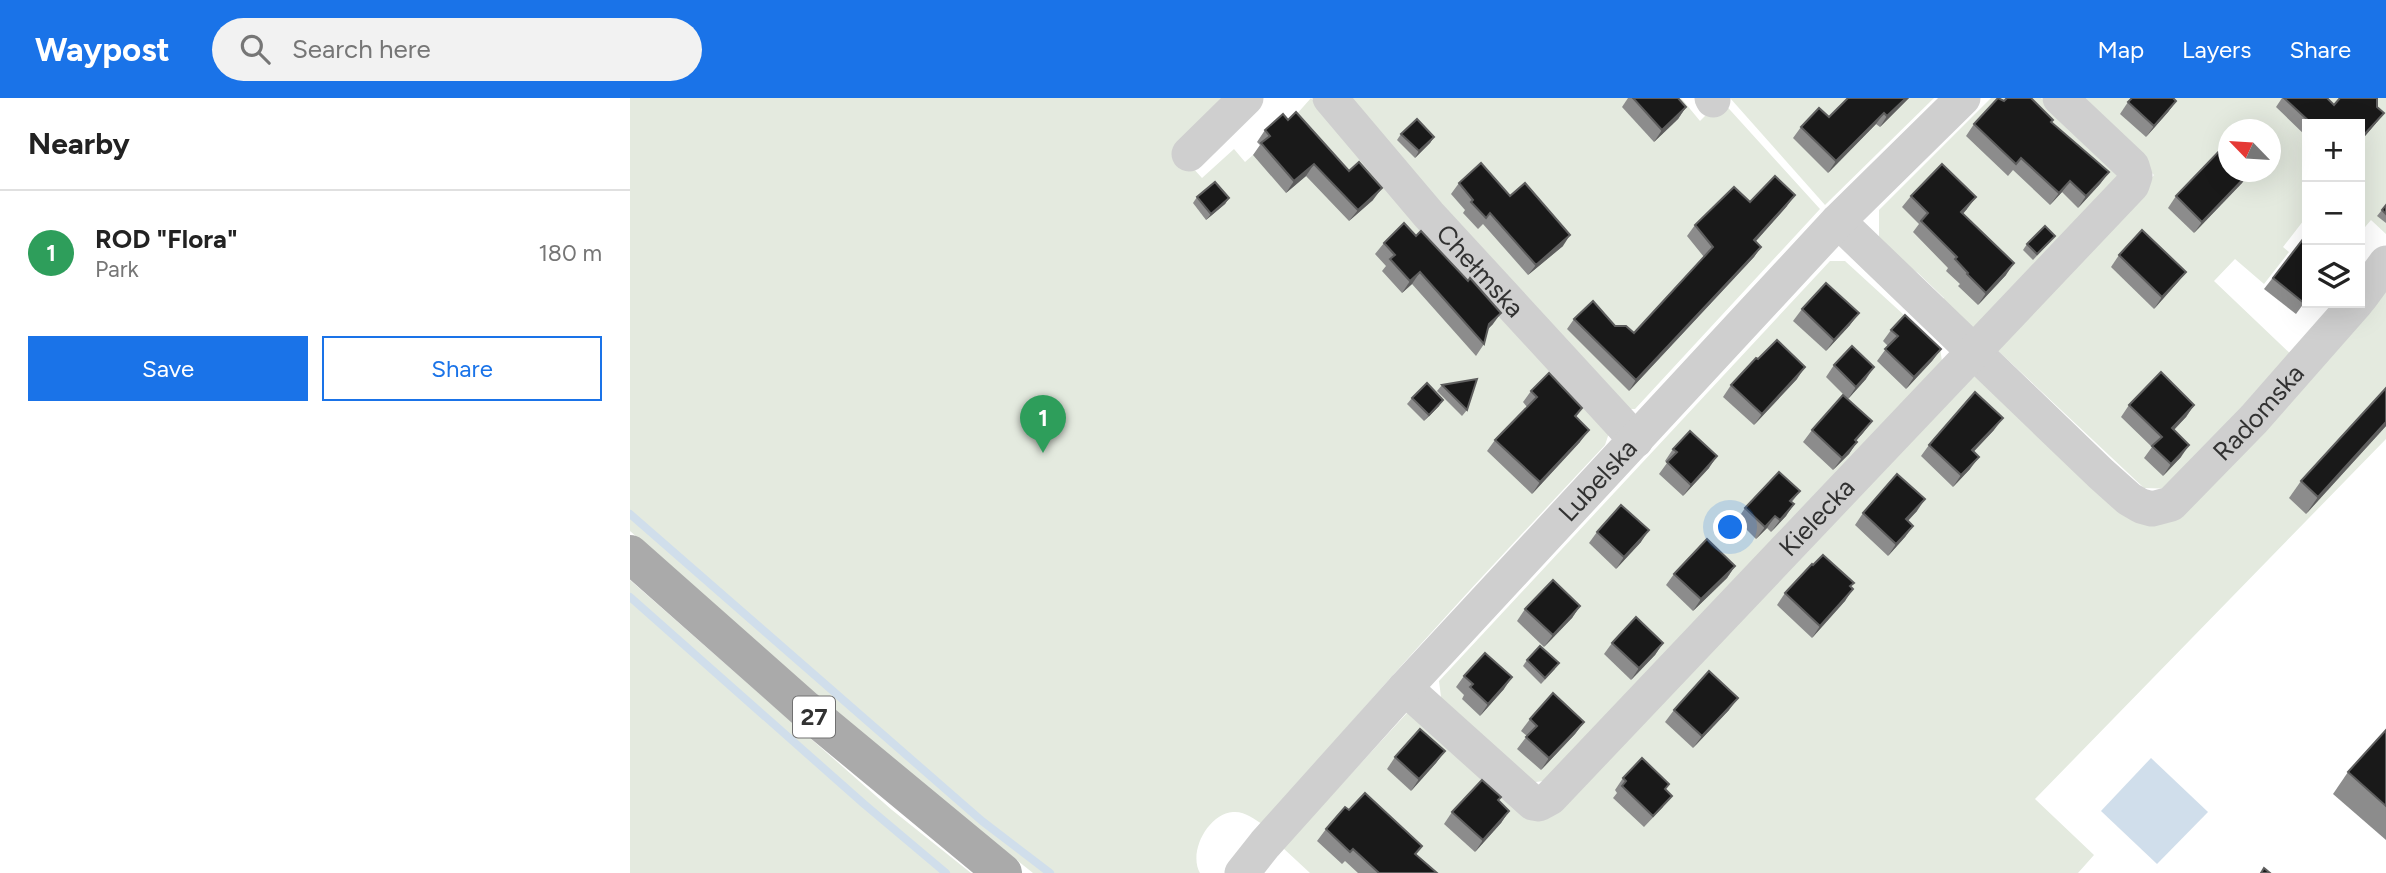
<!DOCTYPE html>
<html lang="en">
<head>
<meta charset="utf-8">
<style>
	body { margin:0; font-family:Figtree,sans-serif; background:#f2f2f2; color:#222 }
	.controls { position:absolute; right:21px; top:21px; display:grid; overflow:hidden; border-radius:0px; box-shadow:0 7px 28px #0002 }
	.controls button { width:63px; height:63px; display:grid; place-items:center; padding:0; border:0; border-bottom:2px solid #e0e0e0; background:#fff; color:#222; font:35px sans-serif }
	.compass { position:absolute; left:1588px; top:21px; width:63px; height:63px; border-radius:50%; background:#fff; box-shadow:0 7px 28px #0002; rotate:295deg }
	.you { position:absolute; left:1101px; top:430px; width:24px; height:24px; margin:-18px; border:5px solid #fff; border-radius:50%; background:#1a73e8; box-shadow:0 0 0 10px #1a73e833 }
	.badge { display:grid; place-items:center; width:46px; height:46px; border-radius:50%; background:#1a73e8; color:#fff; font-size:23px; font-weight:700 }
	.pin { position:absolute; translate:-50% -58px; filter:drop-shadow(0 2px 4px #0008) }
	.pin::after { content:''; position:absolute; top:37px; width:24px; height:21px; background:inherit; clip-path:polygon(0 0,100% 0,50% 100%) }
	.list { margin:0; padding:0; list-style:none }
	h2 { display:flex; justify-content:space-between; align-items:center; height:91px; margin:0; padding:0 28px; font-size:30px }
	h2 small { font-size:23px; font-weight:400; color:#767676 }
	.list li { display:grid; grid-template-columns:46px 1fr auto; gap:21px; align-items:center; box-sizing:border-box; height:126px; padding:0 28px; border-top:2px solid #e0e0e0 }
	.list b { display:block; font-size:26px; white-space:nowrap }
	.list p { margin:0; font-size:23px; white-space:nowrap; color:#767676 }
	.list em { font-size:23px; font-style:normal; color:#767676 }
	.actions { display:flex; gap:14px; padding:21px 28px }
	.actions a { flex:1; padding:16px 0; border:2px solid #1a73e8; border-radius:0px; text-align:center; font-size:24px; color:#1a73e8 }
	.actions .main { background:#1a73e8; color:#fff }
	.icon { flex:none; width:38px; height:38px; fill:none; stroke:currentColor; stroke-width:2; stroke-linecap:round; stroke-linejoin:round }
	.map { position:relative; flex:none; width:1756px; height:775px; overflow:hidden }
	header { display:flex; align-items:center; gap:42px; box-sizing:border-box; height:98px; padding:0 35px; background:#1a73e8; color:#fff }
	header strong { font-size:33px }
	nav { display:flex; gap:38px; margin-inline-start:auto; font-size:24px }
	.search { width:490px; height:63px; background:#f2f2f2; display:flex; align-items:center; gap:18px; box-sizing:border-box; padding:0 24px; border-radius:38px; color:#767676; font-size:26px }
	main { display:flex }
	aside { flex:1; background:#fff }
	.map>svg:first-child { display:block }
	.green { fill:#e4eadf; fill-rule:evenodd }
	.water { fill:#d0deeb }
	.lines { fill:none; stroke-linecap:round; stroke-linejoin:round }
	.stream { stroke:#d0deeb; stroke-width:8 }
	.minor { stroke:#cfcfcf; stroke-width:35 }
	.major { stroke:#aaa; stroke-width:38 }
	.wall { fill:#8c8c8c }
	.shaded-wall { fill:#5e5e5e }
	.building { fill:#191919; stroke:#5e5e5e; stroke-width:2 }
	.labels { text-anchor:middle; stroke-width:7; stroke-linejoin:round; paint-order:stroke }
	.shield { fill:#fff; stroke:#707070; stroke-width:2 }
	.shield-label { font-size:24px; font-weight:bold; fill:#323232 }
	.street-label { font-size:26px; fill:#323232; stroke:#fff }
</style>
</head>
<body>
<header>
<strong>Waypost</strong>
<div class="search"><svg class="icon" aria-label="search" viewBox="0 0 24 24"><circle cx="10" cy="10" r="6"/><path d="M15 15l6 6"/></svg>Search here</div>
<nav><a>Map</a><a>Layers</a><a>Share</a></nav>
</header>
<main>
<aside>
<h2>Nearby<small></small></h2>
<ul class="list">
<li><span class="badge" style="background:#2e9e5b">1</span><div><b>ROD &quot;Flora&quot;</b><p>Park</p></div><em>180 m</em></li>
</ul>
<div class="actions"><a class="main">Save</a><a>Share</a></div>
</aside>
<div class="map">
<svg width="1756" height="775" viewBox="0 0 1756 775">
	<rect width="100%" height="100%" fill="#fff"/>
	<g class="green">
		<path d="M0 0H610L552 58 572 80 604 51 615 64 658 26 681 0 979 335 975 347C859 471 742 596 634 727 624 721 615 713 603 714 578 716 558 754 570 775H403L248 652 0 433Z"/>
		<polygon points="718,0 1051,0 1070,23 1091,2 1190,111 1005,311 993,311"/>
		<polygon points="1100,0 1304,0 1195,107"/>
		<polygon points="1361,0 1411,0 1485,70 1493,72 1345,233 1308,207 1314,200 1288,175 1243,144 1249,138 1249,112"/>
		<path d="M1441 0H1756V136L1741 122 1730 135V26H1677V118L1653 149 1659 154 1634 186 1605 161 1584 183 1666 261 1546 391 1514 390 1364 249 1524 77ZM1598 32H1640V74H1598Z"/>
		<polygon points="1200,163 1215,163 1310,250 1313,270 920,682 899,685 812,607 809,583"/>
		<polygon points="1756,185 1756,341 1405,701 1464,757 1448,775 680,775 653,750 777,615 788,610 912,723 1348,265 1510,412"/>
		<polygon points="0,482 262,712 341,775 0,775"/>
	</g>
	<polygon class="water" points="1521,660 1578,714 1527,766 1471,713"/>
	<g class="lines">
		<g class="stream">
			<polyline points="0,416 352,723 420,775"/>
			<polyline points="0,499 234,706 316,775"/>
		</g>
		<g class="minor">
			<path id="s1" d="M700 0 799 117 1006 342"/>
			<polyline points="1082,0 1083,2"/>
			<polyline points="559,56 616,0"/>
			<path id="s2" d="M1208 123 1471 376 1499 401 1511 408 1522 411 1541 406 1624 321 1726 205"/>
			<polyline points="1730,200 1756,165"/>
			<path id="s3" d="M775 590 903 705 909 706 920 700 1502 87 1505 78 1502 68 1430 0"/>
			<path id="s4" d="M612 775 635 746 775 590 1208 123 1333 0"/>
		</g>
		<polyline class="major" points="0,456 175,611 373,775"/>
	</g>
	<g class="wall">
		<polygon points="998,0 1048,0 1056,9 1048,21 1024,44 992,9"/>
		<polygon points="1218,0 1279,0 1250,29 1246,26 1198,75 1163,40 1171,29 1199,19"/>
		<polygon points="1652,0 1697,0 1704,7 1746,25 1730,44 1730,26 1677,26 1677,39 1646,9"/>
		<polygon points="1546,3 1538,14 1516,39 1490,16 1498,4"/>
		<polygon points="1421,24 1479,74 1470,86 1448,110 1432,94 1420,107 1383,72 1378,78 1336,38 1344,26"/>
		<polygon points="635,32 743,102 719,123 676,78 656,95 623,57 630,47 627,44"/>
		<polygon points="771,36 804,39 800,45 785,60 767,42"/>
		<polygon points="1620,74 1612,85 1564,135 1538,110 1546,98"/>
		<polygon points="829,85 880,98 933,148 898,177 853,126 848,131 833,115 835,112 821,96"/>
		<polygon points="1281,98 1337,111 1333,116 1376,177 1348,207 1328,188 1330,186 1316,173 1318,170 1283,134 1289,126 1272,109"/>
		<polygon points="567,99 599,100 595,106 576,122 563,105"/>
		<polygon points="1120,104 1157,108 1126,143 1131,149 1124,159 999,293 937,231 944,221 985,228 1004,235 1074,159 1057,138 1065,127"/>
		<polygon points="1756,107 1756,125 1747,118"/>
		<polygon points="1677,136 1677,201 1666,216 1634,191"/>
		<polygon points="1420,144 1403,162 1393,152 1397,146"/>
		<polygon points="754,145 863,226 858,231 854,246 846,258 782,186 772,195 752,173 756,168 745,156"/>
		<polygon points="1489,157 1556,174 1547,185 1524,211 1481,169"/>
		<polygon points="1172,211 1220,227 1196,253 1163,223"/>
		<polygon points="1261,232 1311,251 1302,263 1276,291 1247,263 1258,248 1253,243"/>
		<polygon points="1204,267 1236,281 1218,301 1196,279"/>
		<polygon points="1167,281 1124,327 1093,299 1101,287"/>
		<polygon points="812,287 837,312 832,318 807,293"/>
		<polygon points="1756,290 1756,328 1676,416 1659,400 1671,383"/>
		<polygon points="901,293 952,310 946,319 950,344 902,396 857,353 865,342 897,309 893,304"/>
		<polygon points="782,300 809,308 794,323 777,306"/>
		<polygon points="1499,307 1564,307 1556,319 1544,332 1551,359 1533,378 1514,360 1522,349 1491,319"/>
		<polygon points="1242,323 1226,343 1227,344 1219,356 1203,372 1173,344 1182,332"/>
		<polygon points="1364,332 1343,354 1340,371 1323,389 1291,358 1299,347"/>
		<polygon points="1043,351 1079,370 1053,398 1029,376 1037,365 1035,363"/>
		<polygon points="1170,393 1162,404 1156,418 1141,434 1137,430 1126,441 1107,422 1115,410"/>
		<polygon points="1287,413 1278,423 1283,428 1275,439 1258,458 1225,427 1233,415"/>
		<polygon points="967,434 1011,444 986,471 959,445"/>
		<polygon points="1105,468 1097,480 1063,513 1036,487 1044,476"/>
		<polygon points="1221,489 1215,503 1182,540 1147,507 1155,495"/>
		<polygon points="950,508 942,520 914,549 887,523 895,511"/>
		<polygon points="982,545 1033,545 1025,557 1001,582 974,556"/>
		<polygon points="897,562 925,571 911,586 893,568"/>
		<polygon points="834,578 874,591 850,618 832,601 834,597 826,589"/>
		<polygon points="1044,612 1099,612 1063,650 1035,624"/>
		<polygon points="900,621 954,624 945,636 911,672 887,651 897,638 891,633"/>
		<polygon points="1756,632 1756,742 1703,696 1718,674"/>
		<polygon points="815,653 806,665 781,693 757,671 765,659"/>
		<polygon points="993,680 1036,692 1033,709 1014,729 983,700 987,695 985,692"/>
		<polygon points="719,712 792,748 786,756 807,775 728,775 715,763 712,766 687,743 696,731"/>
		<polygon points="879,713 871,725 845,754 814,726 822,714"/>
	</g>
	<g class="shaded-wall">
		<polygon points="1276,0 1279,0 1250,29 1257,18"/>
		<polygon points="1546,3 1538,14 1516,39 1524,28"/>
		<polygon points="1056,9 1048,21 1024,44 1032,32"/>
		<polygon points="1254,15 1246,26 1198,75 1206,63"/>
		<polygon points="1754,15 1746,25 1730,44 1732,39"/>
		<polygon points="804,39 800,45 785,60 789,53"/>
		<polygon points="684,66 676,78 656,95 664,83"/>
		<polygon points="1479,74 1470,86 1448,110 1456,98"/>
		<polygon points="1620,74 1612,85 1564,135 1572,124"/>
		<polygon points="1440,83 1432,94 1420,107 1429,95"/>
		<polygon points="752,90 743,102 719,123 728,112"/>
		<polygon points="1165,97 1157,108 1117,153 1124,142"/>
		<polygon points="1346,99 1337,111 1323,126 1331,114"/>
		<polygon points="599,100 595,106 576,122 581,116"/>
		<polygon points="940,137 933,148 898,177 906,167"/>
		<polygon points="1131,149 1124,159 999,293 1006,282"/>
		<polygon points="1384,165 1376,177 1348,207 1356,195"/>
		<polygon points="790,174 782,186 772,195 780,183"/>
		<polygon points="1556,174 1547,185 1524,211 1532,199"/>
		<polygon points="871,215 863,226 851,238 859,226"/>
		<polygon points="1229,215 1220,227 1196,253 1204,242"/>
		<polygon points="1311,251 1302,263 1276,291 1284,279"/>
		<polygon points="1175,269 1167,281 1124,327 1132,316"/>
		<polygon points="1244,269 1236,281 1218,301 1226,289"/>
		<polygon points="813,302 809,308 794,323 799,317"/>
		<polygon points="1564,307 1556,319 1534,342 1542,330"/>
		<polygon points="1373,320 1364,332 1334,364 1342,352"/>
		<polygon points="1242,323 1233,335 1217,353 1225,342"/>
		<polygon points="1756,324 1756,328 1676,416 1688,399"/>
		<polygon points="959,332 950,344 902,396 910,384"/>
		<polygon points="1227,344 1219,356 1203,372 1212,360"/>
		<polygon points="1559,347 1551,359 1533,378 1541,366"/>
		<polygon points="1087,358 1079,370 1053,398 1061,387"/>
		<polygon points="1349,359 1340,371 1323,389 1331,377"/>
		<polygon points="1295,401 1287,413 1268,433 1276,421"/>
		<polygon points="1164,406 1156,418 1141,434 1150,422"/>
		<polygon points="1145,418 1137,430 1126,441 1135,429"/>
		<polygon points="1283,428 1275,439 1258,458 1266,446"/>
		<polygon points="1019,432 1011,444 986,471 994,459"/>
		<polygon points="1105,468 1097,480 1063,513 1071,501"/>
		<polygon points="1223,491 1215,503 1182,540 1190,528"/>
		<polygon points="950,508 942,520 914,549 923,537"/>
		<polygon points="1033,545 1025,557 1001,582 1009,570"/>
		<polygon points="882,579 874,591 850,618 858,606"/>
		<polygon points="1108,600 1099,612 1063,650 1072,638"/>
		<polygon points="954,624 945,636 911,672 919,660"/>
		<polygon points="815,653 806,665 781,693 789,681"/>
		<polygon points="879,713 871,725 845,754 853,742"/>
	</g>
	<g class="building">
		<polygon points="1003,0 1048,0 1056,9 1032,32"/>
		<polygon points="1218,0 1276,0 1257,18 1254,15 1206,63 1171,29 1189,10 1199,19"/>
		<polygon points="1368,0 1374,3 1377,0 1401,0 1423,22 1421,24 1479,74 1456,98 1440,83 1429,95 1391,60 1386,66 1344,26"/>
		<polygon points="1502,0 1543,0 1546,3 1524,28 1498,4"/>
		<polygon points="1654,0 1697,0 1704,7 1710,0 1747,0 1747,9 1754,15 1732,39 1730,38 1730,26 1682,26"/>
		<polygon points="666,14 719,73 729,64 752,90 728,112 684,66 664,83 631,45 640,38 635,32 653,16 658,22"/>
		<polygon points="787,21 804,39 789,53 771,36"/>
		<polygon points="1594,48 1599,52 1599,74 1620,74 1572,124 1546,98"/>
		<polygon points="851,65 880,98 895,85 940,137 906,167 860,115 856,120 841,104 843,102 829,85"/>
		<polygon points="1312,66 1346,99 1331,114 1384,165 1356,195 1337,176 1338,175 1325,161 1327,159 1291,123 1298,115 1281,98"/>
		<polygon points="1145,78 1165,97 1124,142 1131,149 1006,282 944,221 963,203 985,228 996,228 1004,235 1083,149 1065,127 1104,89 1120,104"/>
		<polygon points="585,84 599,100 581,116 567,99"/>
		<polygon points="1756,107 1756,116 1752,112"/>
		<polygon points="774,125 786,138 791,133 838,183 840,180 871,215 859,226 854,246 790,174 780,183 760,161 765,157 754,145"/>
		<polygon points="1415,128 1425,138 1407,156 1397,146"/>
		<polygon points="1512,132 1556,174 1532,199 1489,157"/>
		<polygon points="1677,136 1677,200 1674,205 1643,180"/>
		<polygon points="1196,185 1229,215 1204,242 1172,211"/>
		<polygon points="1275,217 1311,251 1284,279 1255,251 1268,238 1261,232"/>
		<polygon points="1147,242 1175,269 1132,316 1101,287 1126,260 1128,261"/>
		<polygon points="1222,248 1244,269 1226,289 1204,267"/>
		<polygon points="1531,274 1564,307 1542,330 1559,347 1541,366 1522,348 1532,339 1499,307"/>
		<polygon points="919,275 952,310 945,318 959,332 910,384 865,342 907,299 901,293"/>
		<polygon points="847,281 837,312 812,287"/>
		<polygon points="797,285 813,302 799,317 782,300"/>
		<polygon points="1756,290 1756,324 1688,399 1671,383"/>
		<polygon points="1345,294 1373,320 1342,352 1349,359 1331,377 1299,347"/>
		<polygon points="1213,297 1242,323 1225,342 1227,344 1212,360 1182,332"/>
		<polygon points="1060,333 1087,358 1061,387 1037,364 1047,354 1043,351"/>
		<polygon points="1149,374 1170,393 1160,403 1164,406 1150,422 1145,418 1135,429 1115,410"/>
		<polygon points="1267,376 1295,401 1276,421 1283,428 1266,446 1233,415"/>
		<polygon points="991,407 1019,432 994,459 967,434"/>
		<polygon points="1077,441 1105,468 1071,501 1044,476"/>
		<polygon points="1193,457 1224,485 1220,488 1223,491 1190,528 1155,495 1182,466 1183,467"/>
		<polygon points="923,482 950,508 923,537 895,511"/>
		<polygon points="1006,519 1033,545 1009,570 982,545"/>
		<polygon points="910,548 929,565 915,580 897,562"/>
		<polygon points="855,555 882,579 858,606 840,589 843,586 834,578"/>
		<polygon points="1079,573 1108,600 1072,638 1044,612"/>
		<polygon points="923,595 954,624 919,660 896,639 907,628 900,621"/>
		<polygon points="790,631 815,653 789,681 765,659"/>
		<polygon points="1756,632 1756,708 1718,674"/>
		<polygon points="1012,660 1039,686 1035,691 1042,698 1023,718 992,688 996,683 993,680"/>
		<polygon points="852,682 871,699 868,702 879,713 853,742 822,714"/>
		<polygon points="735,695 792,748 785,756 807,775 749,775 723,751 720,754 696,731 715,709 719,712"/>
		<polygon points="1634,770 1640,775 1631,775"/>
	</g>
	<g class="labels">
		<rect class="shield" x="163" y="598.5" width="42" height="41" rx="5"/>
		<g class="shield-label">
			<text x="184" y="627">27</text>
		</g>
		<g class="street-label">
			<text dy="9" stroke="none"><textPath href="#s1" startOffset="229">Chełmska</textPath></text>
			<text dy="9" stroke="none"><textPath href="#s2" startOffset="574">Radomska</textPath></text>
			<text dy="9" stroke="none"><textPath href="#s4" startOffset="530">Lubelska</textPath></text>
			<text dy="9" stroke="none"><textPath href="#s3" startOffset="578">Kielecka</textPath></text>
		</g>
	</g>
</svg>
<div class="controls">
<button>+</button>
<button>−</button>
<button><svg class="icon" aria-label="layers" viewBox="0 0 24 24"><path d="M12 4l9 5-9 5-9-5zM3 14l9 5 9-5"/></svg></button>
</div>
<svg class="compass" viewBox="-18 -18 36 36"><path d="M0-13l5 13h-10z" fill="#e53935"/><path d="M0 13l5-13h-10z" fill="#767676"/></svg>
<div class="you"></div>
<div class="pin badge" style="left:413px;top:355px;background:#2e9e5b">1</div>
</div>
</main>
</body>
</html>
